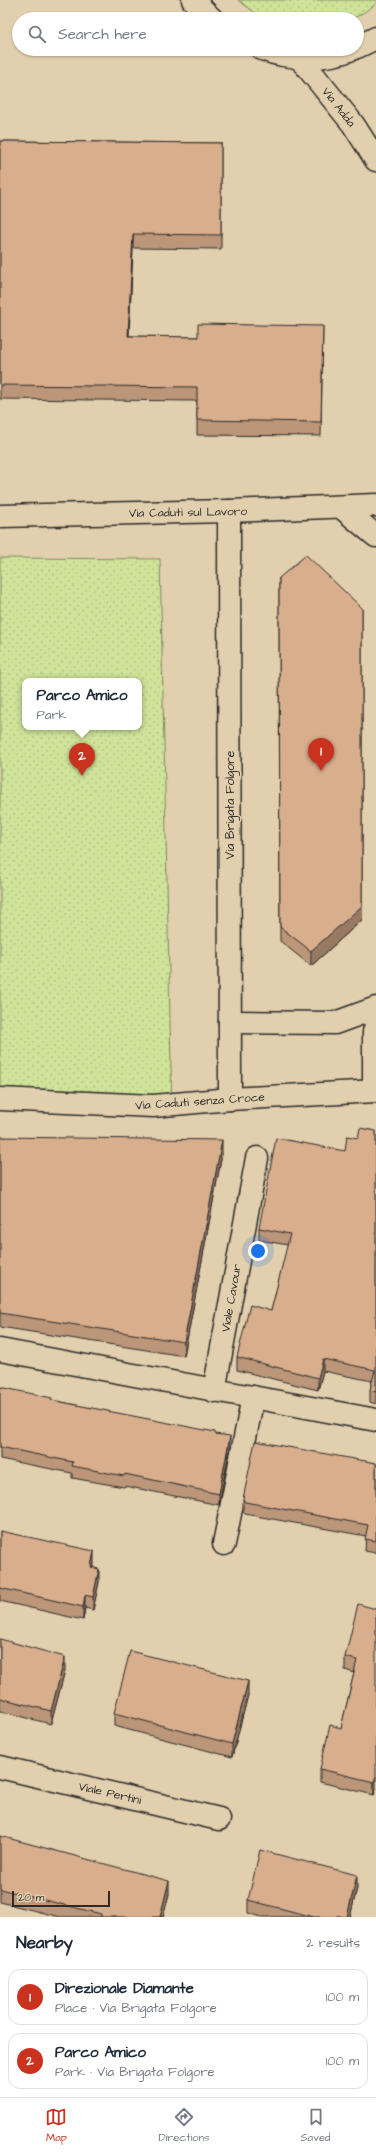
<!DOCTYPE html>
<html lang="en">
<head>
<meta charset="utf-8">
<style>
	body { margin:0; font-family:"Architects Daughter",sans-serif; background:#f2f2f3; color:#1f2937 }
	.scale { position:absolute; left:12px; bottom:10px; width:98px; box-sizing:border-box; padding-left:4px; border:2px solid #2b2b2b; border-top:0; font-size:11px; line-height:14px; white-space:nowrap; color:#2b2b2b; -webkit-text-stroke:3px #e2cfad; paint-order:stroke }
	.you { position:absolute; left:258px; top:1251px; width:14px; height:14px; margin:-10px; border:3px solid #fff; border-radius:50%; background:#1a73e8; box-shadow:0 0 0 6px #1a73e833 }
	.badge { display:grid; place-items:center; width:26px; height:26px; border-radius:50%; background:#c8321e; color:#fff; font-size:13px; font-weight:700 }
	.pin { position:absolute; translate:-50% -33px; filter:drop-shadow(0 1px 2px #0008) }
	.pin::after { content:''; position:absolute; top:21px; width:14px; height:12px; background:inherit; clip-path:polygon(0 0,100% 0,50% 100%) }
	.popup { position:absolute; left:22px; top:678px; width:120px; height:52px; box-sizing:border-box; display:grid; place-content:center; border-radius:8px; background:#fff; filter:drop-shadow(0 1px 3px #0005); font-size:13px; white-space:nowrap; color:#747a83 }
	.popup b { font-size:15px; color:#1f2937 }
	.popup::after { content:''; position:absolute; left:50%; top:100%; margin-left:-8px; border:8px solid transparent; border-top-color:#fff }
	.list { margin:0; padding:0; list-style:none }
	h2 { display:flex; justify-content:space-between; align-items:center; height:52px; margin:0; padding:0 16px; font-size:17px }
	h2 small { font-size:13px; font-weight:400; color:#747a83 }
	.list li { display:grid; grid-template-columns:26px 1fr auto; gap:12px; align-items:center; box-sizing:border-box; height:56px; margin:0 8px 8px; padding:0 8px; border:1px solid #e0e1e3; border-radius:12px }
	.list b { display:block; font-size:15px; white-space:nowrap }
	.list p { margin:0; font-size:13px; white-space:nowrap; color:#747a83 }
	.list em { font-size:13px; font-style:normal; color:#747a83 }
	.icon { flex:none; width:22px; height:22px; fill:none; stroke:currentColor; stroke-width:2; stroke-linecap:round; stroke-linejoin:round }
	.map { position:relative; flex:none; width:376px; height:1917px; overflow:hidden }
	.search { position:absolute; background:#fff; box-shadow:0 1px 3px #0004; left:12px; right:12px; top:12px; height:44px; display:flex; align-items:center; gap:10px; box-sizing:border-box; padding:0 14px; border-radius:22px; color:#747a83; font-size:15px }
	.sheet { height:180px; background:#fff }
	nav { display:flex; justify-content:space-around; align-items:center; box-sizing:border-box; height:56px; border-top:1px solid #e0e1e3; background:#fff; font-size:11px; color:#747a83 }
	nav a { display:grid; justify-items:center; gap:2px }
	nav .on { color:#c8321e }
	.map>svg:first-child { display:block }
	.grass { fill:url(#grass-dots); stroke:#7d8862; fill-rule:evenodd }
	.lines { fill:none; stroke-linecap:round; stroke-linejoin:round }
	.minor-casing { stroke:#2b2b2b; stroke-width:25 }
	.major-casing { stroke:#2b2b2b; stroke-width:25 }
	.minor { stroke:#e2cfad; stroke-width:22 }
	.major { stroke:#e2cfad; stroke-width:22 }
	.wall { fill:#bb9679; stroke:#2b2b2b }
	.shaded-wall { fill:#987a63; stroke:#2b2b2b }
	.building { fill:#d9ae8d; stroke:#2b2b2b }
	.labels { text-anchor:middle; stroke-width:3; stroke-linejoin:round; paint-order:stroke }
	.street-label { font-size:12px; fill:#2b2b2b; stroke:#e2cfad }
</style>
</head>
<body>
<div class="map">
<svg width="376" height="1917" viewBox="0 0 376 1917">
	<defs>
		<pattern id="grass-dots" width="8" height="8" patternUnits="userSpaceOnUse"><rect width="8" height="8" fill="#cfe499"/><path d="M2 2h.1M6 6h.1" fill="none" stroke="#b2c484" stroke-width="1.8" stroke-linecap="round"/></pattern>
	</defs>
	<rect width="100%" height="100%" fill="#e2cfad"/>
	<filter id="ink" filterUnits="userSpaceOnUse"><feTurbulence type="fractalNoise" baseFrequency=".025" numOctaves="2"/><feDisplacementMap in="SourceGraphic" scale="8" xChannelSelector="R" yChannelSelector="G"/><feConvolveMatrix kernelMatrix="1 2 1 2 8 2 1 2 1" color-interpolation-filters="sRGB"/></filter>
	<g filter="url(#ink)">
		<g class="grass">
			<polygon points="238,0 376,0 376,4 358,16 349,19 270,19 257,14"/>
			<path d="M0 558 160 559 172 1113 0 1106ZM25 681H139V727H25Z"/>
		</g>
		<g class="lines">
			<defs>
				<g id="minor">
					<polyline points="299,57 353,124 376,160"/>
					<polyline points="341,507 376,536"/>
					<polyline points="229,511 230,1099"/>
					<polyline points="0,516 229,511 376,505"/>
					<polyline points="230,1022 335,1023 376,1008"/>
					<polyline points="374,1091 374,1032 376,1025"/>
					<polyline points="0,1099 153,1106 230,1099 376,1091"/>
					<polyline points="0,1350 376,1420"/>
					<polyline points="214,1391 257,1158"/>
					<polyline points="224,1544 253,1397"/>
					<polyline points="0,1767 219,1819"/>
				</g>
				<g id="major">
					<polyline points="193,0 212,19"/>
					<polyline points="357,47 376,38"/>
					<path d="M262 49C289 60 326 60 352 49"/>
				</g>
			</defs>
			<use href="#minor" class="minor-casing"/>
			<use href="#major" class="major-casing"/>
			<use href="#minor" class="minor"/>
			<use href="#major" class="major"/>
		</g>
		<g class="wall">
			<polygon points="0,141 221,143 221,249 133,248 129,336 198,337 323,326 321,436 197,435 197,401 0,399"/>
			<polygon points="279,578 362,920 311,966 280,941"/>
			<polygon points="376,1131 376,1404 370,1402 370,1390 372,1381 323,1371 318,1390 237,1370 237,1357 271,1311 288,1245 259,1240 259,1228 345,1151 358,1138"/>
			<polygon points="0,1137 222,1154 184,1356 0,1327"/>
			<polygon points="0,1387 52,1400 215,1434 230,1448 219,1505 125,1486 124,1487 72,1478 72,1473 0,1459"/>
			<polygon points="376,1463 376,1553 365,1551 366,1536 245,1514 243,1511 243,1499"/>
			<polygon points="0,1531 94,1564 93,1567 99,1582 93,1610 85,1608 83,1620 0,1601"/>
			<polygon points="376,1609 374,1795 320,1782 320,1769 341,1728 354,1673 345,1670 345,1657"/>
			<polygon points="0,1639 65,1670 51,1724 0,1711"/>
			<polygon points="248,1695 232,1757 114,1726 114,1713"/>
			<polygon points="0,1836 169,1894 163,1917 60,1917 0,1902"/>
			<polygon points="357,1888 350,1917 262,1917 248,1913 248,1900"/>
		</g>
		<g class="shaded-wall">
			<polygon points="133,234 133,248 128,350 128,336"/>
			<polygon points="362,608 362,920 311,966 311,951"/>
			<polygon points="222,1140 222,1154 184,1356 184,1342"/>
			<polygon points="323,1359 323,1371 318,1390 318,1378"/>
			<polygon points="230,1436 230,1448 219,1505 219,1494"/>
			<polygon points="94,1551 94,1564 91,1580 91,1567"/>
			<polygon points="99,1569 99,1582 93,1610 93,1597"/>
			<polygon points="85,1595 85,1608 83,1620 83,1607"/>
			<polygon points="65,1657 65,1670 51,1724 51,1711"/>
			<polygon points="248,1681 248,1695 232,1757 232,1744"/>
			<polygon points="376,1776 376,1789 374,1795 374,1782"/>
			<polygon points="357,1875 357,1888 350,1917 347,1917"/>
			<polygon points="169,1881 169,1894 163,1917 160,1917"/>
		</g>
		<g class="building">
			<polygon points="0,141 221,143 221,235 133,234 128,336 198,337 198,324 323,326 321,422 197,420 197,387 0,385"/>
			<polygon points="306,555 362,608 362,906 311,951 280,927 279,578"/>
			<polygon points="360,1128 376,1131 376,1392 370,1390 375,1370 323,1359 318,1378 237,1357 250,1305 271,1311 290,1234 259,1228 276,1138 345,1151 347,1136 358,1138"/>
			<polygon points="0,1137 222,1140 184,1342 0,1313"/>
			<polygon points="0,1387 52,1398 51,1400 215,1432 215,1434 230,1436 219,1494 125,1474 124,1476 72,1466 73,1462 0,1447"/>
			<polygon points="255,1441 376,1463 376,1541 365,1539 368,1525 245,1502 243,1499"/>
			<polygon points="0,1531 94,1551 91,1567 99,1569 93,1597 85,1595 83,1607 0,1588"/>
			<polygon points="358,1604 376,1609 376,1776 374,1782 320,1769 330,1725 341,1728 357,1660 345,1657"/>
			<polygon points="0,1639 65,1657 51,1711 0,1698"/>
			<polygon points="130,1651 248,1681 232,1744 114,1713"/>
			<polygon points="0,1836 169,1881 160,1917 101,1917 101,1914 0,1889"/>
			<polygon points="260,1850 357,1875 347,1917 314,1917 248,1900"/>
		</g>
	</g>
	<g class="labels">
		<g class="street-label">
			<text transform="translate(339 107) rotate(52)" y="4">Via Adda</text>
			<text transform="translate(188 512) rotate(-1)" y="4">Via Caduti sul Lavoro</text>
			<text transform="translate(230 805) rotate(-90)" y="4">Via Brigata Folgore</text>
			<text transform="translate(200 1101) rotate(-4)" y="4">Via Caduti senza Croce</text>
			<text transform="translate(231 1298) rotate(-80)" y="4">Viale Cavour</text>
			<text transform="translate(110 1793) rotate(13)" y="4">Viale Pertini</text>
		</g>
	</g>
</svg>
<div class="scale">20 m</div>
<div class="you"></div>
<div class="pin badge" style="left:321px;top:771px">1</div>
<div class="pin badge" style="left:82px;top:776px">2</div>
<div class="popup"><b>Parco Amico</b>Park</div>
<div class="search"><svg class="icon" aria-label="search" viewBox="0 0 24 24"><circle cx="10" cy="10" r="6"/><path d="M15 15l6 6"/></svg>Search here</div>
</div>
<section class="sheet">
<h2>Nearby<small>2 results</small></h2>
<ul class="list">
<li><span class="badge">1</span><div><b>Direzionale Diamante</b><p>Place · Via Brigata Folgore</p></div><em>100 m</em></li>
<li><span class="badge">2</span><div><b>Parco Amico</b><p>Park · Via Brigata Folgore</p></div><em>100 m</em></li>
</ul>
</section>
<nav>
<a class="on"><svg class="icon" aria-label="map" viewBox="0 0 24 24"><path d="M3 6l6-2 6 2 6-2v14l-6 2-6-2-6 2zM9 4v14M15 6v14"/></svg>Map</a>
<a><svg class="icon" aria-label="directions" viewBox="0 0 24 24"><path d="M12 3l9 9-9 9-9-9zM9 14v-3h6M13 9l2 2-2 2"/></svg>Directions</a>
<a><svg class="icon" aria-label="saved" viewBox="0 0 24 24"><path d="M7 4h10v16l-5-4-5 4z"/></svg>Saved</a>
</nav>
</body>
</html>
